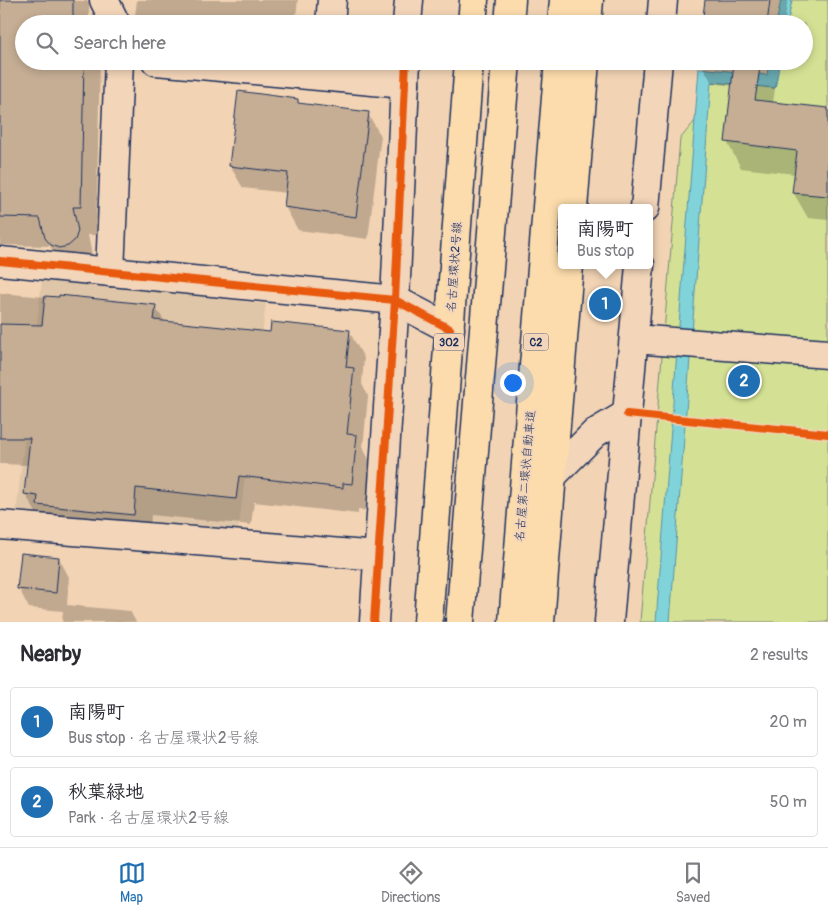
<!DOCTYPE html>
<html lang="en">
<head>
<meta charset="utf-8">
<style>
	body { margin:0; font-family:Pangolin,"Klee One",sans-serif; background:#f7f7f7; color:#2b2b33 }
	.you { position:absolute; left:512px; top:382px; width:18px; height:18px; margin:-12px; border:4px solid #fff; border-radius:50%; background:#1a73e8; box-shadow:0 0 0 8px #1a73e833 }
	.badge { display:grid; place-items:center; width:32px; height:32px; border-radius:50%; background:#1f6fb2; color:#fff; font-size:16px; font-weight:700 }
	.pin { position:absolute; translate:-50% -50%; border:2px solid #fff; box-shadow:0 1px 5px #0006 }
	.popup { position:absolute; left:558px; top:204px; width:95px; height:65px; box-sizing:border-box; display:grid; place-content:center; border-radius:5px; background:#fff; filter:drop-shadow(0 1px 4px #0005); font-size:16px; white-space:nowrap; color:#7c7c81 }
	.popup b { font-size:19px; color:#2b2b33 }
	.popup::after { content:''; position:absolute; left:50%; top:100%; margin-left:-10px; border:10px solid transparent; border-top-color:#fff }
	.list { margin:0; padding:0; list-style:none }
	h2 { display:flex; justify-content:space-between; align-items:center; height:65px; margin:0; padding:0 20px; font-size:21px }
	h2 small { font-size:16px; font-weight:400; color:#7c7c81 }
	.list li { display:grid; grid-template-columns:32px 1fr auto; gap:15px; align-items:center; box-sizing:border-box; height:70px; margin:0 10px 10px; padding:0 10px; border:1px solid #e1e1e2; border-radius:5px }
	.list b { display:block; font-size:19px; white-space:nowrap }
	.list p { margin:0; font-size:16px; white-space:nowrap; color:#7c7c81 }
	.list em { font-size:16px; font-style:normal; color:#7c7c81 }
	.icon { flex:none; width:28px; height:28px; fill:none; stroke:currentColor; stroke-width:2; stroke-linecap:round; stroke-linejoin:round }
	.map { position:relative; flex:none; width:828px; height:622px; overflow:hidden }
	.search { position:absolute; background:#fff; box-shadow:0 2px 8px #0003; left:15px; right:15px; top:15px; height:55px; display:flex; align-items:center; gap:12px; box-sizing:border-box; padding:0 18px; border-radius:28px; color:#7c7c81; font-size:19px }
	.sheet { height:225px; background:#fff }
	nav { display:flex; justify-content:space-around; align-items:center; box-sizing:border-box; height:70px; border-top:1px solid #e1e1e2; background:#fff; font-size:14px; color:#7c7c81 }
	nav a { display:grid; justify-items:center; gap:2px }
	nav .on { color:#1f6fb2 }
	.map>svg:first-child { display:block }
	.built { fill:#e0c6a8 }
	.green { fill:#d4e194; stroke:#788879 }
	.water { fill:#81d3da; stroke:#5891a8 }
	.shadow { fill:#0003 }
	.building { fill:#c5ae94; stroke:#1b2f5e }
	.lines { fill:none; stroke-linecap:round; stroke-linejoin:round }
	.minor-casing { stroke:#1b2f5e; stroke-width:31 }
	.highway-casing { stroke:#1b2f5e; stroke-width:31 }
	.minor { stroke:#f3d5b9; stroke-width:28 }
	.highway { stroke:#fcdcac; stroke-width:28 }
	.cycleway-casing { stroke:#f3d5b9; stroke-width:11 }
	.cycleway { stroke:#e8590c; stroke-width:8 }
	.labels { text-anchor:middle; stroke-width:4; stroke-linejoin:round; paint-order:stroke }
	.shield { fill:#f3d5b9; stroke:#5c6179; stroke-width:1 }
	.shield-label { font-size:11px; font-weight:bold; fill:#1b2f5e }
	.street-label { font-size:12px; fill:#1b2f5e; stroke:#f3d5b9 }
</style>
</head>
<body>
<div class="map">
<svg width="828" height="622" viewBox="0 0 828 622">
	<rect width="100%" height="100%" fill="#f2d4b4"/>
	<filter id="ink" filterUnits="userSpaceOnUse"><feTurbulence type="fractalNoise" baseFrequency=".02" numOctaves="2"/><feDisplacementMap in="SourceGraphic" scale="10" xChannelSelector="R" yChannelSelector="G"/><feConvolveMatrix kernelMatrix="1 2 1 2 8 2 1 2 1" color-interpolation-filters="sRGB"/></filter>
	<g filter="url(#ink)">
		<polygon class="built" points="42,278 266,304 238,535 16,514"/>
		<polygon class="green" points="792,0 828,0 828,622 640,622 680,139 695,121 711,81 775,88 780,61 804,61 804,24 787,24"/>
		<g class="water">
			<polygon points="781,0 792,0 787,24 776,24"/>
			<polygon points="769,61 780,61 775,88 711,82 670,622 656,622 699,68 767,75"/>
		</g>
		<g class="shadow">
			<polygon points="0,0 89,1 89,24 24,24 24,61 100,61 96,235 88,235 93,260 59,260 50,246 0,245"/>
			<polygon points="137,0 298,0 295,24 134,24"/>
			<polygon points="707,0 788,0 784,24 703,24"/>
			<polygon points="700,61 779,61 773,103 828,110 828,220 808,218 793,192 795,174 741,168 727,142 733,86 712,83"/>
			<polygon points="297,101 300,105 368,114 381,136 368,239 298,230 285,207 287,193 243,188 230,166"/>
			<polygon points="0,292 1,293 155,307 165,322 271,333 349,331 364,358 362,384 368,396 363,448 371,463 367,510 358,510 358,514 254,502 251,525 151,515 149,542 41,521 25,494 28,465 0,464"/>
			<polygon points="59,558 69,577 67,605 130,611 136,622 62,622 63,611 29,608 19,589"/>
		</g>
		<g class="building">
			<polygon points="0,0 73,0 73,20 84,20 84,24 24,24 24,61 84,61 81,207 73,207 78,231 75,240 68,246 59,248 51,245 45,238 40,218 0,217"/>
			<polygon points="705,0 770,0 767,24 702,24"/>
			<polygon points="721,61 761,61 755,100 828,108 828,196 792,193 797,151 725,142 734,63"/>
			<polygon points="238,91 298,99 298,103 369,112 356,217 284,207 288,173 229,166"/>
			<polygon points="59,295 156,305 154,320 270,332 271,322 350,330 346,367 354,368 347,434 357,435 352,484 343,483 343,488 239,476 236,499 136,488 134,515 37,505 38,496 24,494 30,438 0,438 0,324 42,325 45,296 59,297"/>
			<polygon points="21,553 59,557 56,593 17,589"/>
		</g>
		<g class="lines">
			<defs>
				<g id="minor">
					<polyline points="104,0 116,24"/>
					<polyline points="330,24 332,0"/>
					<polyline points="407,24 409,0"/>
					<polyline points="661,24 663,0"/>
					<polyline points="156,61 405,84"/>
					<polyline points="645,208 658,61"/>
					<polyline points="0,261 395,300 450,329"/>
					<polyline points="110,272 119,61"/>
					<polyline points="634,339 828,354"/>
					<polyline points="553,475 595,433 627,414"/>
					<polyline points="0,525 378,556"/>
					<polyline points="374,622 395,300 406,61"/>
					<polyline points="609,622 640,265"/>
				</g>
				<g id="highway">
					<polyline points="472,24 474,0"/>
					<polyline points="509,24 511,0"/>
					<polyline points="562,24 564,0"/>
					<polyline points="587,24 589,0"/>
					<polyline points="573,208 585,61"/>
					<polyline points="428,622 469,61"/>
					<polyline points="460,622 506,61"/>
					<polyline points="513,622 559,61"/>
					<polyline points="540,622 569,265"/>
				</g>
			</defs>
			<use href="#minor" class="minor-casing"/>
			<use href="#highway" class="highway-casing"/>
			<use href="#minor" class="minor"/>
			<use href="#highway" class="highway"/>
			<defs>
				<g id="cycleway">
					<polyline points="0,261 395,300 450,329"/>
					<polyline points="627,414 828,434"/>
					<polyline points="374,622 395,300 406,61"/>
				</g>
			</defs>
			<use href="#cycleway" class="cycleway-casing"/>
			<use href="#cycleway" class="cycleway"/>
		</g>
	</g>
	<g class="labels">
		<g class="shield">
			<rect x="434" y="333.5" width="30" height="17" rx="4"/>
			<rect x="523.5" y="333.5" width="25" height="17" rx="4"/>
		</g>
		<g class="shield-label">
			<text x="449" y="346">302</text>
			<text x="536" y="346">C2</text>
		</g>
		<g class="street-label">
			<text transform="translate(454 267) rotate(-86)" y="4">名古屋環状2号線</text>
			<text transform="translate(525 476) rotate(-85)" y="4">名古屋第二環状自動車道</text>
		</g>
	</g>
</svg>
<div class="you"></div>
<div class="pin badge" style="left:605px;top:304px">1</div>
<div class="popup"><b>南陽町</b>Bus stop</div>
<div class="pin badge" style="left:744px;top:381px">2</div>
<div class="search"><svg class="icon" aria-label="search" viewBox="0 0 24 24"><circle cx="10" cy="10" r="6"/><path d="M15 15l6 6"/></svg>Search here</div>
</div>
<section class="sheet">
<h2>Nearby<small>2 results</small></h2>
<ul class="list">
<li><span class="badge">1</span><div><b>南陽町</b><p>Bus stop · 名古屋環状2号線</p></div><em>20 m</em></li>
<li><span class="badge">2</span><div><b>秋葉緑地</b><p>Park · 名古屋環状2号線</p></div><em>50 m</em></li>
</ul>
</section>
<nav>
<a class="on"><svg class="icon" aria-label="map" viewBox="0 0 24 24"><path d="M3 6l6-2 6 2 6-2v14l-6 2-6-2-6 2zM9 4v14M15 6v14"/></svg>Map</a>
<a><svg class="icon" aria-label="directions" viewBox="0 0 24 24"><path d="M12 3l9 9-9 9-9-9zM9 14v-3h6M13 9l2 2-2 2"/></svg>Directions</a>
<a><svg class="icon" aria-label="saved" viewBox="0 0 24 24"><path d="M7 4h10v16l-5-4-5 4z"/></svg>Saved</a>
</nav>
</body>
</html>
